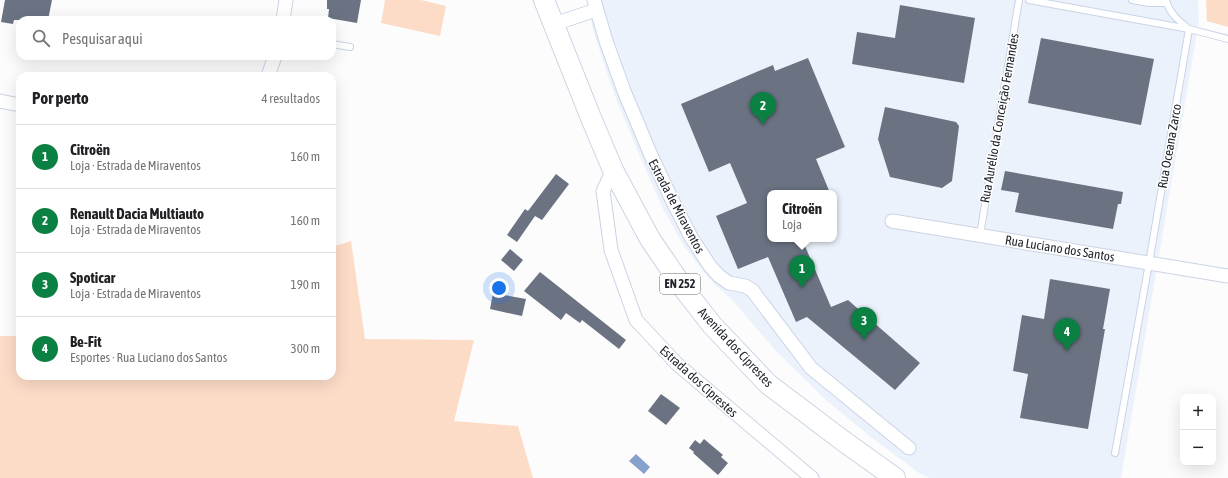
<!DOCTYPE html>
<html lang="pt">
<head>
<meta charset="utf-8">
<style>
	body { margin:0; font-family:"Asap Condensed",sans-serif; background:#f6f6f6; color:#202124 }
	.controls { position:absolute; right:12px; bottom:12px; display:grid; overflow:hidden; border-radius:8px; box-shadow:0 4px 16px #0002 }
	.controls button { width:36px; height:36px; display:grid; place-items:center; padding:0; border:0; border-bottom:1px solid #e0e0e0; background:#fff; color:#202124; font:20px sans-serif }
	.you { position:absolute; left:499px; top:288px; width:14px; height:14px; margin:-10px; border:3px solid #fff; border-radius:50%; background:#1a73e8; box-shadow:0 0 0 6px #1a73e833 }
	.badge { display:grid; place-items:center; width:26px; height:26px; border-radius:50%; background:#0b8043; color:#fff; font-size:13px; font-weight:700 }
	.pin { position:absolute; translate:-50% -33px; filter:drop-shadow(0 1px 2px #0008) }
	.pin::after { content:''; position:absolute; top:21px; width:14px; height:12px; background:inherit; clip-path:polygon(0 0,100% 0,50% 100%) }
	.popup { position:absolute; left:767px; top:190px; width:70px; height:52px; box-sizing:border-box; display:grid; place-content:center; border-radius:8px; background:#fff; filter:drop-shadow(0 1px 3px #0005); font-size:13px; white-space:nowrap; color:#757577 }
	.popup b { font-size:15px; color:#202124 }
	.popup::after { content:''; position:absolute; left:50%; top:100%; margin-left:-8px; border:8px solid transparent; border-top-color:#fff }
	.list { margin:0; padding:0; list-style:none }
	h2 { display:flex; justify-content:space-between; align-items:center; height:52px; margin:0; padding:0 16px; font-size:17px }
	h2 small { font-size:13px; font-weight:400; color:#757577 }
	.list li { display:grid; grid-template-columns:26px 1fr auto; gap:12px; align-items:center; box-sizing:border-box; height:64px; padding:0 16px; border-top:1px solid #e0e0e0 }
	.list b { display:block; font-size:15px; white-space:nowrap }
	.list p { margin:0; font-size:13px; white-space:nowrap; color:#757577 }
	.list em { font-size:13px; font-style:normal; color:#757577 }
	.icon { flex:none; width:22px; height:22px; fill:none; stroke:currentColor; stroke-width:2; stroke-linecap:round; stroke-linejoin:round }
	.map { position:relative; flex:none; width:1228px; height:478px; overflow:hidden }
	.search { position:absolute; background:#fff; box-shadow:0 4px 16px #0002; left:16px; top:16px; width:320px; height:44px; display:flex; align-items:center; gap:10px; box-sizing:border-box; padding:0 14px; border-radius:12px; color:#757577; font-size:15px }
	.panel { position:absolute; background:#fff; box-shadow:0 4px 16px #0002; left:16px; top:72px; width:320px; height:308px; border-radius:12px }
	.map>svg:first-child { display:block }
	.built { fill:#ecf2fb; fill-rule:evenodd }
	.green { fill:#fddcc7 }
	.water { fill:#87a1cd }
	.building { fill:#6b7383 }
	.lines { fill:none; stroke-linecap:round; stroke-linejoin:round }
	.lane-casing { stroke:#cad4e5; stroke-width:8 }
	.street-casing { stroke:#cad4e5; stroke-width:15 }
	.primary-casing { stroke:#cad4e5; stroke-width:22 }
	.lane { stroke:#fff; stroke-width:6 }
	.street { stroke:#fff; stroke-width:13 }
	.primary { stroke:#fff; stroke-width:20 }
	.labels { text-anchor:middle; stroke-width:3; stroke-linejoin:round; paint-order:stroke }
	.shield { fill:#fff; stroke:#64676b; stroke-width:1 }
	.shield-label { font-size:12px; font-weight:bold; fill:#22262c }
	.street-label { font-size:13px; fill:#22262c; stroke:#fff }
</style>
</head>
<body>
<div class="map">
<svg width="1228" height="478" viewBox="0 0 1228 478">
	<rect width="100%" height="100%" fill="#fcfcfc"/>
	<path class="built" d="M587 0H1198L1199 21 1121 478H929L919 473 872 438 826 400 776 351 732 300 709 279 684 246 663 209 643 164 614 94 593 30ZM770 193H834V239H770Z"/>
	<g class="green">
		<polygon points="385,0 421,0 446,6 440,36 381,23"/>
		<polygon points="1206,0 1228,0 1228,27 1207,21"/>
		<polygon points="351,241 365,339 474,340 454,421 518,426 533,478 0,478 0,336 20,336 20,376 332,376 332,247"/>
	</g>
	<polygon class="water" points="636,454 650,467 644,474 629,461"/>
	<g class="building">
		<polygon points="5,0 52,0 48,20 14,20 13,24 1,22"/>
		<polygon points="327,0 361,0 357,23 328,18 329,9 327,9"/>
		<polygon points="900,5 975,18 964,83 852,64 857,32 895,38"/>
		<polygon points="1041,38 1154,59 1141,125 1028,103"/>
		<polygon points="808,58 845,147 816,159 830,193 770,193 770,239 802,239 831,307 848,300 920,363 895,390 807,317 796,322 768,257 738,269 716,216 747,203 730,163 709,172 681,104 773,65 775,71"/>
		<polygon points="885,107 956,122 959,126 952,181 942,188 890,177 878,139"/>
		<polygon points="1005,171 1123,192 1121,204 1118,204 1113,229 1015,212 1019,193 1001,190"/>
		<polygon points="556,174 569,184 542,220 535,216 517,242 507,235 525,209 528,211"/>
		<polygon points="510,249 523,260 514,271 501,260"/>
		<polygon points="540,272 626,340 619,349 582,320 580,323 566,313 561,320 524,291"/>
		<polygon points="1050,279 1110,289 1103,329 1105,329 1088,429 1020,418 1028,374 1013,371 1022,315 1044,319"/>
		<polygon points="493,293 526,299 522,316 490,309"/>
		<polygon points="661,394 680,408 666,425 648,411"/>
		<polygon points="704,439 723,455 721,457 728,463 718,475 693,453 694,452 689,448 695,440 700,444"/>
	</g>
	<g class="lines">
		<defs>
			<g id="lane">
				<polyline points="1029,0 1189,29 1228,39"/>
				<polyline points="1132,0 1149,3 1167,3"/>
				<polyline points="332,44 350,47"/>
				<polyline points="980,235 1019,0"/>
				<path d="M1115 453 1149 263 1189 29C1179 21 1169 13 1166 0"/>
			</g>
			<g id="street">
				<polyline points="594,0 606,41 624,91 650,153 671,198 691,237 710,266 719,276 729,283 745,286 752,290 811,368 909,448"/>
				<polyline points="283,20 286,0"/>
				<polyline points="554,24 596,10"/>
				<polyline points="268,76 275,56"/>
				<polyline points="0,101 20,105"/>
				<polyline points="613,170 603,191 611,250 636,320 677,364 812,478"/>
				<polyline points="892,221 1228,276"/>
			</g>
			<polyline id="primary" points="544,0 591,118 613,170 650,239 684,289 712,325 768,384 842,440 895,478"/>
		</defs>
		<use href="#lane" class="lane-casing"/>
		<use href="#street" class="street-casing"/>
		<use href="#primary" class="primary-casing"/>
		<use href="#lane" class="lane"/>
		<use href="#street" class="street"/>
		<use href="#primary" class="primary"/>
	</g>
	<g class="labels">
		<rect class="shield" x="660" y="274" width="40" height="20" rx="3"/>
		<g class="shield-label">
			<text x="680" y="288">EN 252</text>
		</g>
		<g class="street-label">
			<text transform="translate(999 118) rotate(-80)" y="5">Rua Aurélio da Conceição Fernandes</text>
			<text transform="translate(1169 146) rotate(-80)" y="5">Rua Oceana Zarco</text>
			<text transform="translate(677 206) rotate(62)" y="5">Estrada de Miraventos</text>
			<text transform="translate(1060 248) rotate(9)" y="5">Rua Luciano dos Santos</text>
			<text transform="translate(736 347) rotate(47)" y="5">Avenida dos Ciprestes</text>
			<text transform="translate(699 381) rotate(42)" y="5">Estrada dos Ciprestes</text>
		</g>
	</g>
</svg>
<div class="controls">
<button>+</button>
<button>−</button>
</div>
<div class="you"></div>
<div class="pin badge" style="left:802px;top:288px">1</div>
<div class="popup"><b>Citroën</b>Loja</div>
<div class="pin badge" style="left:763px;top:125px">2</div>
<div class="pin badge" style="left:864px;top:340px">3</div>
<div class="pin badge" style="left:1067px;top:351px">4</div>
<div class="search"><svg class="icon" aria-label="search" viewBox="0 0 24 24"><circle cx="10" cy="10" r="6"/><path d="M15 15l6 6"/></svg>Pesquisar aqui</div>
<section class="panel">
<h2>Por perto<small>4 resultados</small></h2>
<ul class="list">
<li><span class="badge">1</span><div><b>Citroën</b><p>Loja · Estrada de Miraventos</p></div><em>160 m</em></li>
<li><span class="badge">2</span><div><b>Renault Dacia Multiauto</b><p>Loja · Estrada de Miraventos</p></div><em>160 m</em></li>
<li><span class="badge">3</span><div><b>Spoticar</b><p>Loja · Estrada de Miraventos</p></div><em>190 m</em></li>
<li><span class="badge">4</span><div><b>Be-Fit</b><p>Esportes · Rua Luciano dos Santos</p></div><em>300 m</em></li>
</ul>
</section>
</div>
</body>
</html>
